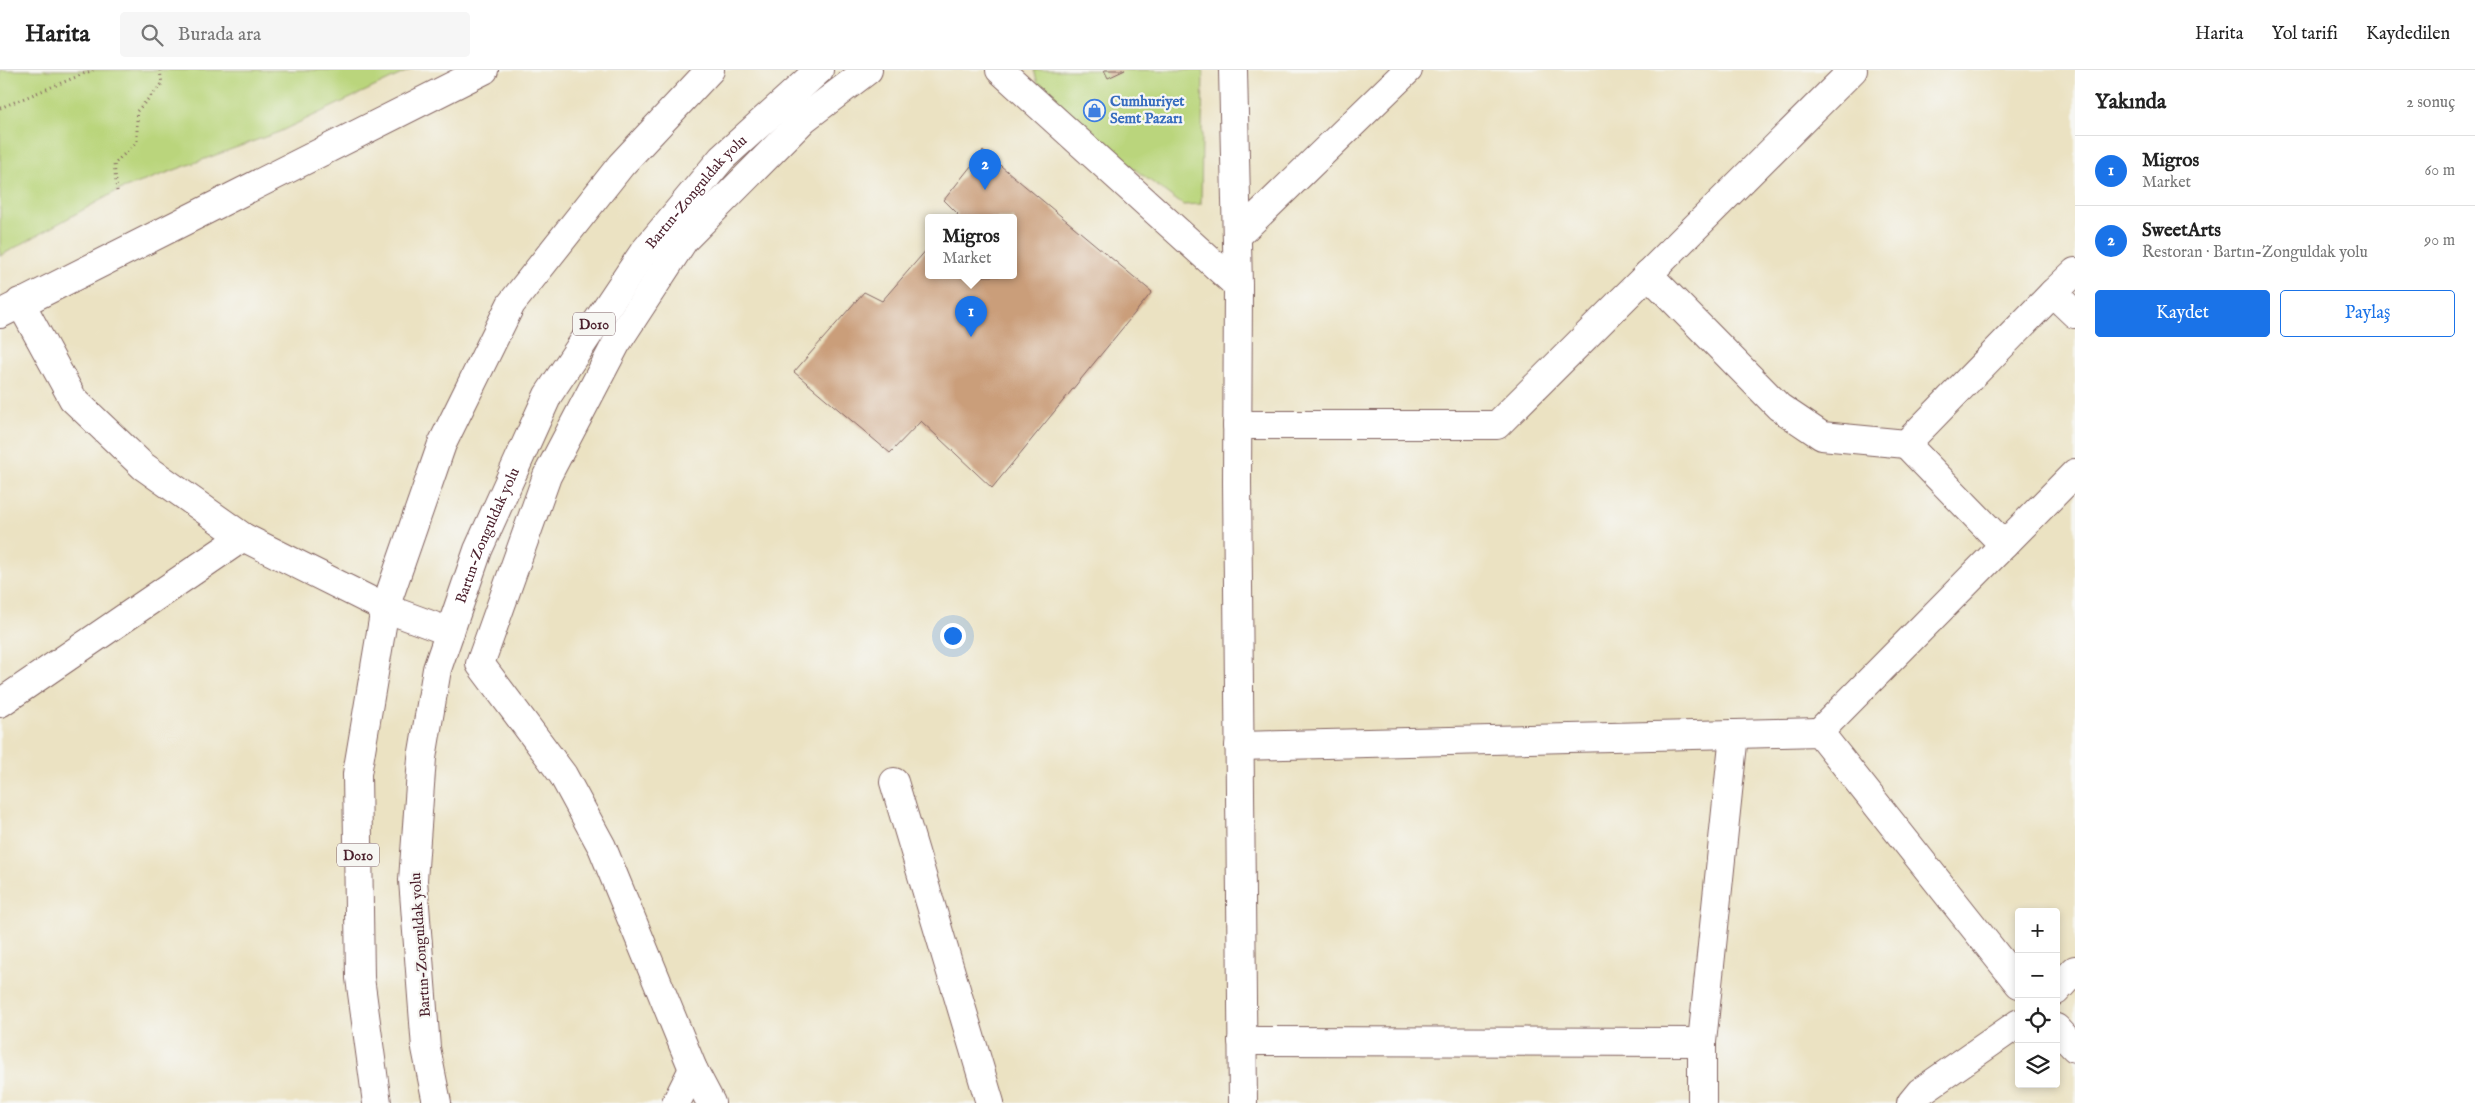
<!DOCTYPE html>
<html lang="tr">
<head>
<meta charset="utf-8">
<style>
	body { margin:0; font-family:"IM FELL English",serif; background:#f6f6f6; color:#222 }
	.controls { position:absolute; right:15px; bottom:15px; display:grid; overflow:hidden; border-radius:5px; box-shadow:0 2px 8px #0003 }
	.controls button { width:45px; height:45px; display:grid; place-items:center; padding:0; border:0; border-bottom:1px solid #e0e0e0; background:#fff; color:#222; font:25px sans-serif }
	.you { position:absolute; left:952px; top:565px; width:18px; height:18px; margin:-12px; border:4px solid #fff; border-radius:50%; background:#1a73e8; box-shadow:0 0 0 8px #1a73e833 }
	.badge { display:grid; place-items:center; width:32px; height:32px; border-radius:50%; background:#1a73e8; color:#fff; font-size:16px; font-weight:700 }
	.pin { position:absolute; translate:-50% -41px; filter:drop-shadow(0 1px 2px #0008) }
	.pin::after { content:''; position:absolute; top:26px; width:18px; height:15px; background:inherit; clip-path:polygon(0 0,100% 0,50% 100%) }
	.popup { position:absolute; left:925px; top:144px; width:92px; height:65px; box-sizing:border-box; display:grid; place-content:center; border-radius:5px; background:#fff; filter:drop-shadow(0 1px 4px #0005); font-size:16px; white-space:nowrap; color:#767676 }
	.popup b { font-size:19px; color:#222 }
	.popup::after { content:''; position:absolute; left:50%; top:100%; margin-left:-10px; border:10px solid transparent; border-top-color:#fff }
	.list { margin:0; padding:0; list-style:none }
	h2 { display:flex; justify-content:space-between; align-items:center; height:65px; margin:0; padding:0 20px; font-size:21px }
	h2 small { font-size:16px; font-weight:400; color:#767676 }
	.list li { display:grid; grid-template-columns:32px 1fr auto; gap:15px; align-items:center; box-sizing:border-box; height:70px; padding:0 20px; border-top:1px solid #e0e0e0 }
	.list b { display:block; font-size:19px; white-space:nowrap }
	.list p { margin:0; font-size:16px; white-space:nowrap; color:#767676 }
	.list em { font-size:16px; font-style:normal; color:#767676 }
	.actions { display:flex; gap:10px; padding:15px 20px }
	.actions a { flex:1; padding:11px 0; border:1px solid #1a73e8; border-radius:5px; text-align:center; font-size:18px; color:#1a73e8 }
	.actions .main { background:#1a73e8; color:#fff }
	.icon { flex:none; width:28px; height:28px; fill:none; stroke:currentColor; stroke-width:2; stroke-linecap:round; stroke-linejoin:round }
	.map { position:relative; flex:none; width:2075px; height:1033px; overflow:hidden }
	header { display:flex; align-items:center; gap:30px; box-sizing:border-box; height:70px; padding:0 25px; background:#fff; border-bottom:1px solid #e0e0e0 }
	header strong { font-size:24px }
	nav { display:flex; gap:28px; margin-inline-start:auto; font-size:18px }
	.search { width:350px; height:45px; background:#f6f6f6; display:flex; align-items:center; gap:12px; box-sizing:border-box; padding:0 18px; border-radius:5px; color:#767676; font-size:19px }
	main { display:flex }
	aside { flex:1; background:#fff }
	.map>svg:first-child { display:block }
	.green { fill:#bad57b; stroke:#827a53 }
	.building { fill:#ca9e7a }
	.lines { fill:none; stroke-linecap:round; stroke-linejoin:round }
	.minor-casing { stroke:#826360; stroke-width:30 }
	.secondary-casing { stroke:#826360; stroke-width:30 }
	.trunk-casing { stroke:#826360; stroke-width:30 }
	.path { stroke:#826360; stroke-width:3; stroke-dasharray:1 4; stroke-linecap:butt }
	.minor { stroke:#fff; stroke-width:28 }
	.secondary { stroke:#fff; stroke-width:28 }
	.trunk { stroke:#fff; stroke-width:28 }
	.labels { text-anchor:middle; stroke-width:4.5; stroke-linejoin:round; paint-order:stroke }
	.shield { fill:#f6f6f2; stroke:#7e6067; stroke-width:1 }
	.shield-label { font-size:14px; font-weight:bold; fill:#4a1f2b }
	.shop-label { font-size:15px; font-weight:bold; fill:#366cbe; stroke:#f6f6f2; text-anchor:start }
	.street-label { font-size:15px; fill:#4a1f2b; stroke:#f6f6f2 }
</style>
</head>
<body>
<header>
<strong>Harita</strong>
<div class="search"><svg class="icon" aria-label="search" viewBox="0 0 24 24"><circle cx="10" cy="10" r="6"/><path d="M15 15l6 6"/></svg>Burada ara</div>
<nav><a>Harita</a><a>Yol tarifi</a><a>Kaydedilen</a></nav>
</header>
<main>
<div class="map">
<svg width="2075" height="1033" viewBox="0 0 2075 1033">
	<rect width="100%" height="100%" fill="#f6f6f2"/>
	<filter id="ink" filterUnits="userSpaceOnUse"><feTurbulence type="fractalNoise" baseFrequency=".02" numOctaves="2"/><feDisplacementMap in="SourceGraphic" scale="10" xChannelSelector="R" yChannelSelector="G"/><feConvolveMatrix kernelMatrix="1 2 1 2 8 2 1 2 1" color-interpolation-filters="sRGB"/></filter>
	<filter id="wash" filterUnits="userSpaceOnUse"><feTurbulence type="fractalNoise" baseFrequency=".0096" numOctaves="4" result="noise"/><feDisplacementMap in="SourceGraphic" scale="20" xChannelSelector="R" yChannelSelector="G"/><feGaussianBlur stdDeviation="1.12" result="paint"/><feColorMatrix in="noise" values="0 0 0 0 0 0 0 0 0 0 0 0 0 0 0 0 0 1.4 0 .05"/><feComposite in="paint" operator="in"/></filter>
	<g filter="url(#wash)">
		<rect width="100%" height="100%" fill="#ebe2c2"/>
		<g class="green">
			<polygon points="0,0 410,0 279,62 117,121 0,186"/>
			<polygon points="1034,0 1203,0 1201,134 1183,135 1099,73 1038,14"/>
		</g>
		<g id="blocks">
			<g class="building">
				<polygon points="1104,0 1125,0 1108,8"/>
				<polygon points="983,81 1152,222 992,418 921,351 890,383 794,302 864,222 882,231 928,178 928,206 1014,206 1014,148 954,148 958,144 944,130"/>
			</g>
		</g>
	</g>
	<g filter="url(#ink)">
		<use href="#blocks" fill-opacity="0" stroke="#826360" stroke-width="1"/>
		<g class="lines">
			<defs>
				<g id="minor">
					<polyline points="1000,0 1238,216"/>
					<polyline points="1233,0 1238,216 1237,412 1243,1033"/>
					<polyline points="1237,166 1408,0"/>
					<polyline points="1648,204 1779,337 1822,366 1906,374 2053,223 2075,244"/>
					<polyline points="2053,223 2075,202"/>
					<polyline points="20,232 73,329 143,396 243,467 385,538 450,562"/>
					<polyline points="1237,355 1497,355 1853,0"/>
					<polyline points="1906,374 2004,475"/>
					<polyline points="0,633 243,467"/>
					<polyline points="1819,662 2075,403"/>
					<polyline points="1239,676 1819,662 2019,914"/>
					<polyline points="894,712 990,1033"/>
					<polyline points="2056,921 2075,900"/>
					<polyline points="2056,958 2075,978"/>
					<polyline points="1242,971 1702,972"/>
					<polyline points="676,1033 693,999"/>
					<polyline points="711,1033 693,999 602,777 563,705 480,594 547,406 616,274 684,170 805,48 868,0"/>
					<polyline points="1702,1033 1702,972 1734,664"/>
					<polyline points="1911,1033 1920,1022 2019,953"/>
				</g>
				<polyline id="secondary" points="0,244 484,0"/>
				<g id="trunk">
					<polyline points="377,1033 360,908 357,704 385,538 442,374 511,234 621,95 710,0"/>
					<path id="s1" d="M437 1033 426 978 413 810 422 688 437 599 478 480 548 325 643 183 722 88 819 0"/>
				</g>
			</defs>
			<use href="#minor" class="minor-casing"/>
			<use href="#secondary" class="secondary-casing"/>
			<use href="#trunk" class="trunk-casing"/>
			<g class="path">
				<polyline points="0,38 93,0"/>
				<polyline points="117,121 114,94 137,72 137,41 162,14 160,0"/>
			</g>
			<use href="#minor" class="minor"/>
			<use href="#secondary" class="secondary"/>
			<use href="#trunk" class="trunk"/>
		</g>
	</g>
	<defs>
		<symbol id="shop-ring" viewBox="-11 -11 22 22"><circle r="9.5" fill="#f6f6f2" stroke="#3f7fe0" stroke-width="1.5"/><path d="M-5-2.5h2.3a2.7 3.5 0 0 1 5.4 0H5L5.5 6h-11ZM-1.5-2.5h3a1.5 2.3 0 0 0-3 0Z" fill="#3f7fe0"/></symbol>
	</defs>
	<g fill-rule="evenodd">
		<use href="#shop-ring" x="1082" y="28" width="25" height="25"/>
	</g>
	<g class="labels">
		<g class="shield">
			<rect x="573" y="242.5" width="42" height="23" rx="4"/>
			<rect x="337" y="773.5" width="42" height="23" rx="4"/>
		</g>
		<g class="shield-label">
			<text x="594" y="259">D010</text>
			<text x="358" y="790">D010</text>
		</g>
		<g class="shop-label">
			<text x="1110" y="36">Cumhuriyet<tspan x="1110" dy="17">Semt Pazarı</tspan></text>
		</g>
		<g class="street-label">
			<text dy="5" stroke="none"><textPath href="#s1" startOffset="985">Bartın-Zonguldak yolu</textPath></text>
			<text dy="5" stroke="none"><textPath href="#s1" startOffset="580">Bartın-Zonguldak yolu</textPath></text>
			<text transform="translate(420 875) rotate(-94)" y="5">Bartın-Zonguldak yolu</text>
		</g>
	</g>
</svg>
<div class="controls">
<button>+</button>
<button>−</button>
<button><svg class="icon" aria-label="locate" viewBox="0 0 24 24"><circle cx="12" cy="12" r="6"/><path d="M12 2v4M12 18v4M2 12h4M18 12h4"/></svg></button>
<button><svg class="icon" aria-label="layers" viewBox="0 0 24 24"><path d="M12 4l9 5-9 5-9-5zM3 14l9 5 9-5"/></svg></button>
</div>
<div class="you"></div>
<div class="pin badge" style="left:971px;top:267px">1</div>
<div class="popup"><b>Migros</b>Market</div>
<div class="pin badge" style="left:985px;top:120px">2</div>
</div>
<aside>
<h2>Yakında<small>2 sonuç</small></h2>
<ul class="list">
<li><span class="badge">1</span><div><b>Migros</b><p>Market</p></div><em>60 m</em></li>
<li><span class="badge">2</span><div><b>SweetArts</b><p>Restoran · Bartın-Zonguldak yolu</p></div><em>90 m</em></li>
</ul>
<div class="actions"><a class="main">Kaydet</a><a>Paylaş</a></div>
</aside>
</main>
</body>
</html>
